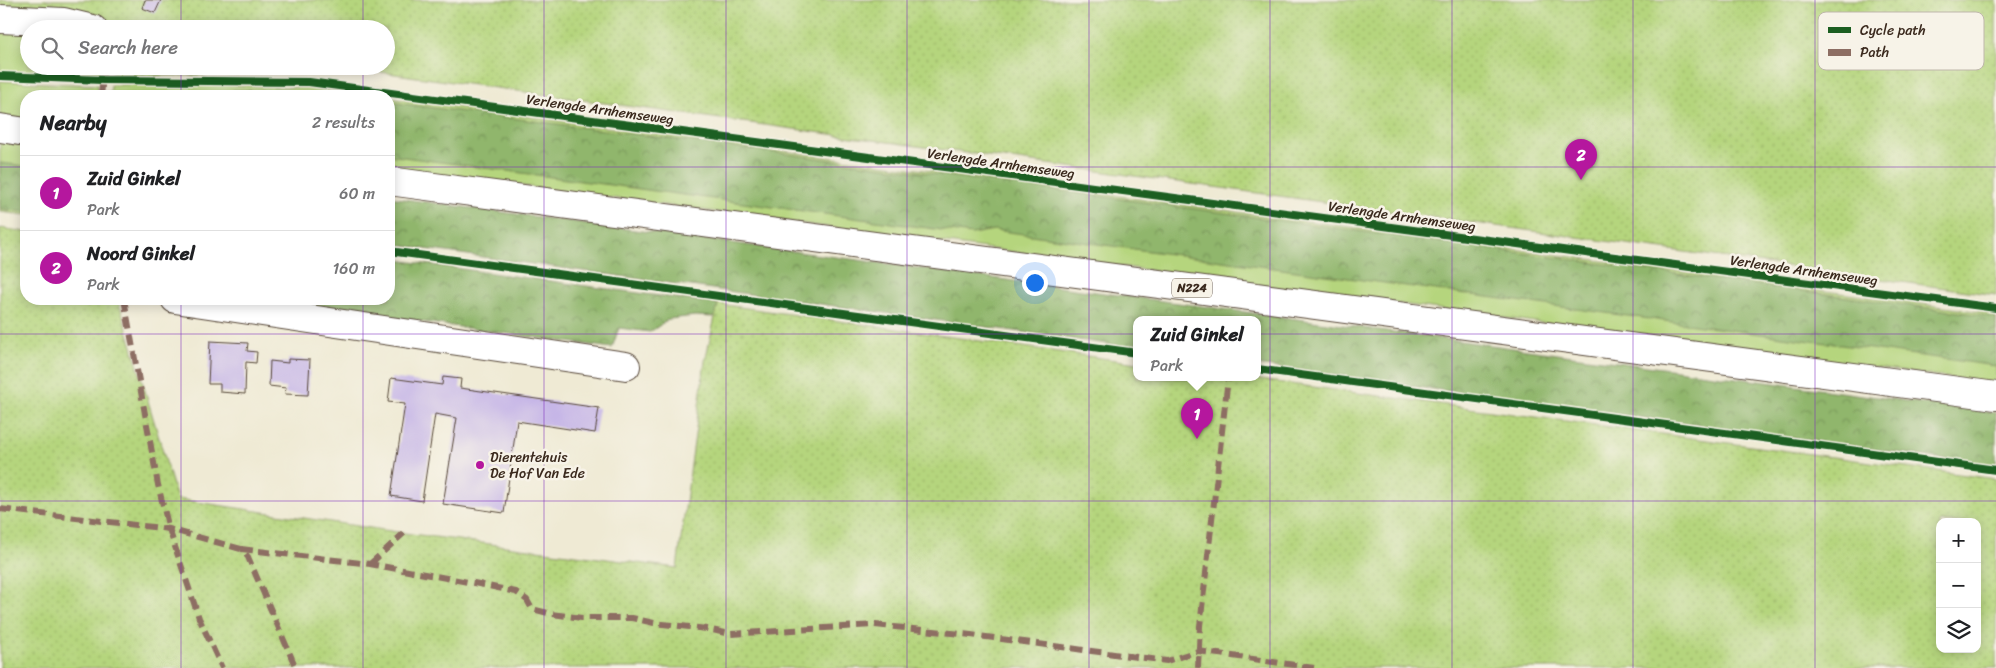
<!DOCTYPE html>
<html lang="en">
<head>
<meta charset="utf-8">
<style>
	body { margin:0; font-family:Sriracha,sans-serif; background:#f6f6f6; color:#202124 }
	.controls { position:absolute; right:15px; bottom:15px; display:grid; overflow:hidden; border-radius:10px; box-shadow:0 2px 12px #0003 }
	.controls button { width:45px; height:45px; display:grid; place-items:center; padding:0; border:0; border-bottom:1px solid #e0e0e0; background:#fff; color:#202124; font:25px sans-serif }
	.you { position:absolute; left:1034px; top:282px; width:18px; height:18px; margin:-12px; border:4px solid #fff; border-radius:50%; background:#1a73e8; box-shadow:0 0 0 8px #1a73e833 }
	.badge { display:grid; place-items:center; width:32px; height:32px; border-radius:50%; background:#b5179e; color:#fff; font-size:16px; font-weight:700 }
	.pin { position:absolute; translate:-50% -41px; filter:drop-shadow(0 1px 2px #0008) }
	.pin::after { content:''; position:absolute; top:26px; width:18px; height:15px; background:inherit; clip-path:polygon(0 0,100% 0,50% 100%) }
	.popup { position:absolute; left:1133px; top:316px; width:128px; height:65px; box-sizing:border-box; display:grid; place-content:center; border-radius:10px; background:#fff; filter:drop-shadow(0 1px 4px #0005); font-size:16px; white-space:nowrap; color:#757577 }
	.popup b { font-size:19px; color:#202124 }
	.popup::after { content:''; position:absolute; left:50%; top:100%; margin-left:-10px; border:10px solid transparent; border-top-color:#fff }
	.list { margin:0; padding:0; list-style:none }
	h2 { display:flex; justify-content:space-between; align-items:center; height:65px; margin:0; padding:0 20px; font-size:21px }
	h2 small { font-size:16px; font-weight:400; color:#757577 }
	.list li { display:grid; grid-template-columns:32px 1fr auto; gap:15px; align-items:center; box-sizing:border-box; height:75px; padding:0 20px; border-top:1px solid #e0e0e0 }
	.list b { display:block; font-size:19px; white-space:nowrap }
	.list p { margin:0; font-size:16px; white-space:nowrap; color:#757577 }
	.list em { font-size:16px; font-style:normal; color:#757577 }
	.icon { flex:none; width:28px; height:28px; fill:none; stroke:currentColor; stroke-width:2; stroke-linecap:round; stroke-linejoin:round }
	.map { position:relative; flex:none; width:1996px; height:668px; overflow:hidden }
	.search { position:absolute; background:#fff; box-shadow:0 2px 12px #0003; left:20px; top:20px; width:375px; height:55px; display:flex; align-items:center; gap:12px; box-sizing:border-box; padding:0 18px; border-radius:28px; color:#757577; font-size:19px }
	.panel { position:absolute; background:#fff; box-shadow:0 2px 12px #0003; left:20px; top:90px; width:375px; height:215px; border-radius:20px }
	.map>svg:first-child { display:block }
	.grass { fill:#b5d57d; stroke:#78804e }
	.forest { fill:url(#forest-crowns); stroke:#667045 }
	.park { fill:url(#park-dots); stroke:#78804e; fill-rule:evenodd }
	.building { fill:#c6b6e7 }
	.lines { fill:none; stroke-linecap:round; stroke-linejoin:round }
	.minor-casing { stroke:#564739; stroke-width:30 }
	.major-casing { stroke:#564739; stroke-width:30 }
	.minor { stroke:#fff; stroke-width:28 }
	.major { stroke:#fff; stroke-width:28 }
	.quiet { stroke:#8d6e63; stroke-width:6; stroke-dasharray:12 6; stroke-linecap:butt }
	.cycleway-casing { stroke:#f7f3e8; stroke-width:11 }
	.cycleway { stroke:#1b5e20; stroke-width:8 }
	.grid { fill:none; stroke:#7b2cbf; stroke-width:1; stroke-opacity:0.55 }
	.poi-dot { fill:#b5179e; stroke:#f7f3e8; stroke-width:2 }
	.labels { text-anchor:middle; stroke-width:5; stroke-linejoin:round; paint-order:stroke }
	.shield { fill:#f7f3e8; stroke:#73665b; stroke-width:1 }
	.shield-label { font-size:12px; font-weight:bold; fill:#3b2a1e }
	.street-label { font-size:14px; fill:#3b2a1e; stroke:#f7f3e8 }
	.poi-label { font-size:14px; fill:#3b2a1e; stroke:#f7f3e8; text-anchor:start }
	.key { fill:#f7f3e8; stroke:#bfb7ab; stroke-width:1 }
	.key-label { font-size:14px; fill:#3b2a1e }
</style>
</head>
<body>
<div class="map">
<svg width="1996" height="668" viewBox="0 0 1996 668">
	<defs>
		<pattern id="forest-crowns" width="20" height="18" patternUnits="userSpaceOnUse" patternTransform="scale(1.25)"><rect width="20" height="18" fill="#90b66c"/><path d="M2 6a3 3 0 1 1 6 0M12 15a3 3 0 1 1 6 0" fill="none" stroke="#779458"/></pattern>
		<pattern id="park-dots" width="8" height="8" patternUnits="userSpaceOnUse" patternTransform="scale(1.25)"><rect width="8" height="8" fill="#b5d57d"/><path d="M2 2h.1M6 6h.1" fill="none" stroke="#9db76c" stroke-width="1.8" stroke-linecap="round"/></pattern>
	</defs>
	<rect width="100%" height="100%" fill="#f7f3e8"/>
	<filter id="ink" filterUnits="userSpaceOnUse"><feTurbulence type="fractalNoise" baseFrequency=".02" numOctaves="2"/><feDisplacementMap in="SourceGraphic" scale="10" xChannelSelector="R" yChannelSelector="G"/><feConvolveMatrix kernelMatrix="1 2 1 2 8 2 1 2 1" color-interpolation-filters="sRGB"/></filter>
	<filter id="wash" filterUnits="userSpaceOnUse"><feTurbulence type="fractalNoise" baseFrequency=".0096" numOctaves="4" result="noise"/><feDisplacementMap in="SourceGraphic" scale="20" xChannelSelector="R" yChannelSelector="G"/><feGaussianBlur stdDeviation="1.12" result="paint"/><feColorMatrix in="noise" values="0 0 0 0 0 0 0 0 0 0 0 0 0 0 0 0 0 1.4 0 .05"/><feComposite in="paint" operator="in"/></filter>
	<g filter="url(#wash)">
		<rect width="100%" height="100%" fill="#efead4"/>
		<g class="grass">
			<polygon points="0,20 29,29 29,66 101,66 100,75 0,72"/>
			<polygon points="113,66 266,66 291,70 235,75 112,76"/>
			<polygon points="0,81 98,85 97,96 26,96 26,120 0,116"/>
			<polygon points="189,83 309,88 377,96 110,96 111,85"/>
			<polygon points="389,98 1996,314 1996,384 389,168"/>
			<polygon points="0,142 26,145 26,215 0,212"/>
		</g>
		<g class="forest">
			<polygon points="233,90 276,91 340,96 239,96"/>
			<polygon points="389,102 787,154 1996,317 1996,366 994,230 972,234 389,155"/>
			<polygon points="0,163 26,166 26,212 0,209"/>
			<polygon points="389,197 1996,413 1996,466 1257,365 1257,320 1137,320 1137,348 389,244"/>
			<polygon points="389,259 718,304 715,317 695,316 669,319 650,332 619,328 612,348 257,299 389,299"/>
		</g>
		<g class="park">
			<polygon points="0,0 1996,0 1996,295 337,66 386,66 386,29 65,29 0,20"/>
			<path d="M0 228 26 232V299H118L177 499 404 533 677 568 705 361 718 304 1137 363V378H1246L1996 479V668H0ZM1940 522H1977V649H1940Z"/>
		</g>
		<g id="blocks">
			<g class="building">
				<polygon points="145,0 161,0 155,13 142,8"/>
				<polygon points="210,341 248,343 247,351 257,352 256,363 246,362 245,394 220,392 220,384 208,384"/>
				<polygon points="288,359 310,360 308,395 285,394 286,388 269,386 270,361 288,363"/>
				<polygon points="443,377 461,379 460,388 599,408 595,433 517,421 504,513 443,504 457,418 435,414 422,501 391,496 405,404 388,402 391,378 442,385"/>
			</g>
		</g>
	</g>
	<g filter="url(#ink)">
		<use href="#blocks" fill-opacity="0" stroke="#564739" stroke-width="1"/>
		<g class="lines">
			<defs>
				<g id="minor">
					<polyline points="0,19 64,22 93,29"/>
					<polyline points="175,299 626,366"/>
				</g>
				<g id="major">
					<polyline points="0,128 26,132"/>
					<polyline points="389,181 1996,396"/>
				</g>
			</defs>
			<use href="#minor" class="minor-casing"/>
			<use href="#major" class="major-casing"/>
			<use href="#minor" class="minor"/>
			<use href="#major" class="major"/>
			<g class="quiet">
				<polyline points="101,96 104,66"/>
				<polyline points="124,299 158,485 169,529 199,618 222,668"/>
				<polyline points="0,509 169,529 241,549 248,557 296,668"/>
				<polyline points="241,549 370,564 479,584 516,592 527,600 532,609 552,614 582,618 632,618 654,623 707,629 730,634 875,625 971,635 1167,661 1198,651 1315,668"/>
				<polyline points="370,564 404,533"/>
				<polyline points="1198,668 1200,626 1228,378"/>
			</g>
			<defs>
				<g id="cycleway">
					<polyline points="0,76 103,80 309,82 1996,308"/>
					<polyline points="389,251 1137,353"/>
					<polyline points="1257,369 1996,470"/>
				</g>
			</defs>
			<use href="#cycleway" class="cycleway-casing"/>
			<use href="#cycleway" class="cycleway"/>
		</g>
	</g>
	<path class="grid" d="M181 0V29M363 0V29M544 0V668M726 0V668M907 0V668M1089 0V668M1270 0V668M1452 0V668M1633 0V668M1815 0V668M181 66V96M363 66V96M0 167H26M389 167H1996M181 299V668M363 299V668M0 334H1996M0 501H1996"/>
	<circle class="poi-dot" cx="480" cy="465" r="5"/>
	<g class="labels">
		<rect class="shield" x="1172" y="278.5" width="40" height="19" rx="4"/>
		<g class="shield-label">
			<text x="1192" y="292">N224</text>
		</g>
		<g class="street-label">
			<text transform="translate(600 109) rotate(8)" y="5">Verlengde Arnhemseweg</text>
			<text transform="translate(1001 163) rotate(8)" y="5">Verlengde Arnhemseweg</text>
			<text transform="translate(1402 216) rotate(8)" y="5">Verlengde Arnhemseweg</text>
			<text transform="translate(1804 270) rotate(8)" y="5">Verlengde Arnhemseweg</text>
		</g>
		<g class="poi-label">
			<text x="490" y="462">Dierentehuis<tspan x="490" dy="16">De Hof Van Ede</tspan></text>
		</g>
	</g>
	<rect x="1818" y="12" width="166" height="58" rx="8" class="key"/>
	<rect x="1828" y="27" width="23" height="6" fill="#1b5e20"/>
	<rect x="1828" y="49" width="23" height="7" fill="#8d6e63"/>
	<g class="key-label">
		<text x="1860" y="35">Cycle path</text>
		<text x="1860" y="57">Path</text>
	</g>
</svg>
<div class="controls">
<button>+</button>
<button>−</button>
<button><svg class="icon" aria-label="layers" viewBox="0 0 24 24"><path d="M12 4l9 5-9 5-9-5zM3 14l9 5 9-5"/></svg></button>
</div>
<div class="you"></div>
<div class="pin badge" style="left:1197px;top:439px">1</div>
<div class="popup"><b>Zuid Ginkel</b>Park</div>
<div class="pin badge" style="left:1581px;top:180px">2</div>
<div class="search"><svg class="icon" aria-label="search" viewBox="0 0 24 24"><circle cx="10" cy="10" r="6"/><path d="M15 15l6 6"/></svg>Search here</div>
<section class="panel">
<h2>Nearby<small>2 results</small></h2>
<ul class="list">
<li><span class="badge">1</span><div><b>Zuid Ginkel</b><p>Park</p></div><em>60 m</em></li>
<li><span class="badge">2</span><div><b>Noord Ginkel</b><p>Park</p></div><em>160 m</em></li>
</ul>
</section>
</div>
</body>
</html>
